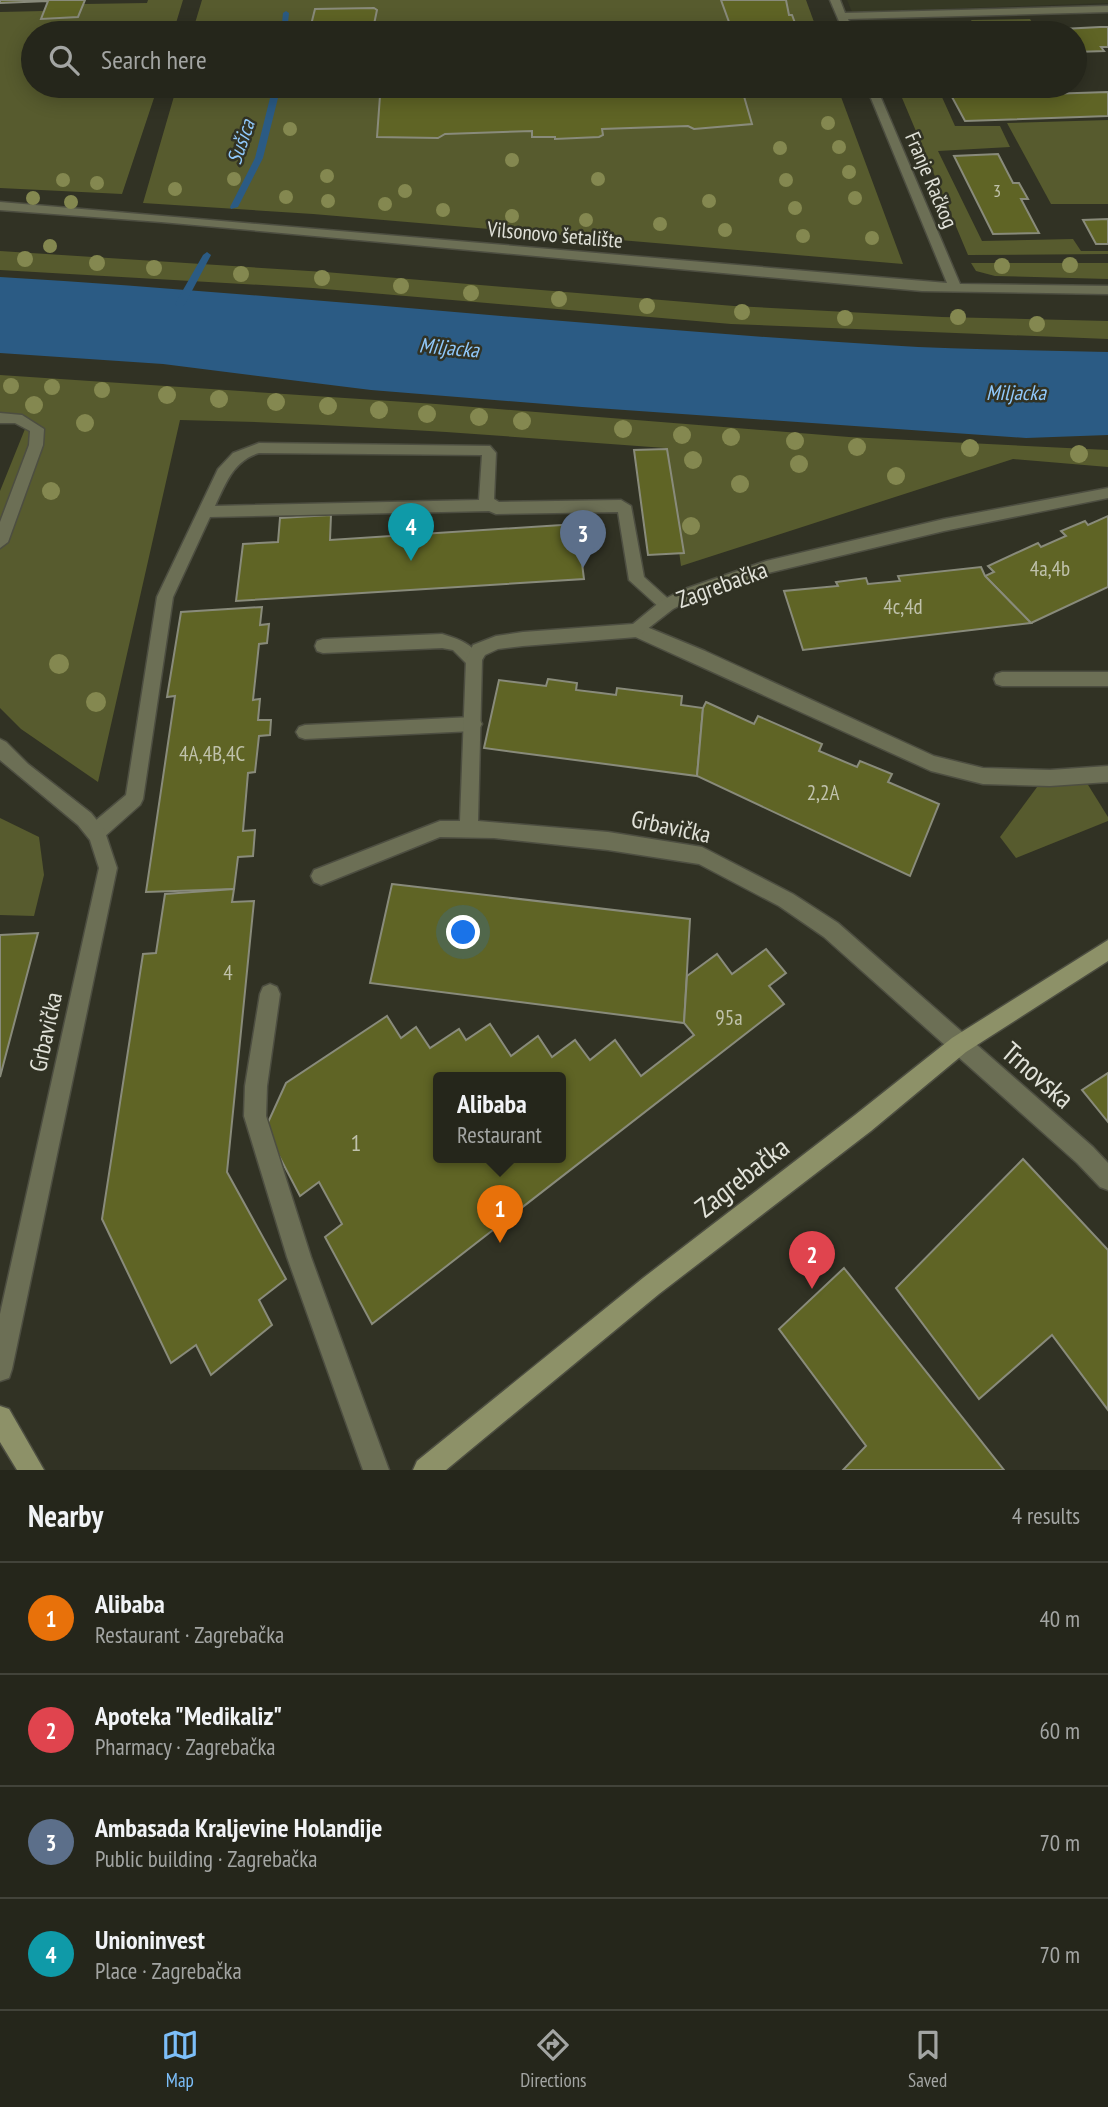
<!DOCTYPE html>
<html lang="en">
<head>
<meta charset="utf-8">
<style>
	body { margin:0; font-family:"PT Sans Narrow",sans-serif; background:#313228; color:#f1f3f6 }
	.you { position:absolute; left:464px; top:933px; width:24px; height:24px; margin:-18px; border:5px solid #fff; border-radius:50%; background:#1a73e8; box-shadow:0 0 0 10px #1a73e833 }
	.badge { display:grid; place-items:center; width:46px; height:46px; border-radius:50%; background:#7cbef9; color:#fff; font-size:23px; font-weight:700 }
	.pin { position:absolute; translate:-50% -58px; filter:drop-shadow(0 2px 4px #0008) }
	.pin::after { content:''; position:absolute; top:37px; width:24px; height:21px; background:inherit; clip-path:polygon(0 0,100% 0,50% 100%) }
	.popup { position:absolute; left:433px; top:1072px; width:133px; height:91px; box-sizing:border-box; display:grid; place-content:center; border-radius:7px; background:#25261b; filter:drop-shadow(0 2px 5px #0005); font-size:23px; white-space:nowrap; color:#a3a5a3 }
	.popup b { font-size:26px; color:#f1f3f6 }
	.popup::after { content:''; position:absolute; left:50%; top:100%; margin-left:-14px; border:14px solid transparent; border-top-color:#25261b }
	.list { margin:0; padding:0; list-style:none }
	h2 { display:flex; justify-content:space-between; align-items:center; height:91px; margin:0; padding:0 28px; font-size:30px }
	h2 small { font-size:23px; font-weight:400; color:#a3a5a3 }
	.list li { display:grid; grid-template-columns:46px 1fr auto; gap:21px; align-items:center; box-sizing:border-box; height:112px; padding:0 28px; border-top:2px solid #42433a }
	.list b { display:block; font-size:26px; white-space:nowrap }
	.list p { margin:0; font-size:23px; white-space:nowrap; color:#a3a5a3 }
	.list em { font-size:23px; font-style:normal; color:#a3a5a3 }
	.icon { flex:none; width:38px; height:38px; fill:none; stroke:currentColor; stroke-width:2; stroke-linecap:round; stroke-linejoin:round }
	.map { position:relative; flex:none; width:1108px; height:1470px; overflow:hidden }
	.search { position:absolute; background:#25261b; box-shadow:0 4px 18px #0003; left:21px; right:21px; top:21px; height:77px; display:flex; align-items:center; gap:18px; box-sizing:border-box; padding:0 24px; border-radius:38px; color:#a3a5a3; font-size:26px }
	.sheet { height:539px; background:#25261b }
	nav { display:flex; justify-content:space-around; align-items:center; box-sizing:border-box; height:98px; border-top:2px solid #42433a; background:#25261b; font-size:19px; color:#a3a5a3 }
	nav a { display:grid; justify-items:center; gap:4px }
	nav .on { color:#7cbef9 }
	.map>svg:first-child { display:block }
	.built { fill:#363924 }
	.green { fill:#575b2e }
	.water { fill:#2b5b84 }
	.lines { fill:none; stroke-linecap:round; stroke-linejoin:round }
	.stream { fill:#2b5b84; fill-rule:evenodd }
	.building { fill:#5f6425; stroke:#898b7b; stroke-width:2; fill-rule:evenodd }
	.lane-casing { stroke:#4d4e41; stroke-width:3 }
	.street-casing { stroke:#4d4e41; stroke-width:3 }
	.secondary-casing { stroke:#4d4e41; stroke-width:3 }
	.lane { fill:#6c6f55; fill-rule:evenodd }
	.street { fill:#6c6f55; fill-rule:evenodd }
	.secondary { fill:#8d9168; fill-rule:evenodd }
	.tree { fill:#848850 }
	.labels { text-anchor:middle; stroke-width:5; stroke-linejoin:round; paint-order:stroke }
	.far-number-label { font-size:18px; fill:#c0c2ac }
	.far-water-label { font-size:21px; font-style:italic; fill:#90c8fa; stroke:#313224 }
	.far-street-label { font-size:21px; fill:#e1e2d9; stroke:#313224 }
	.number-label { font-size:21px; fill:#c0c2ac }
	.street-label { font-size:24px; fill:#e1e2d9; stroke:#313224 }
	.near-number-label { font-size:24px; fill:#c0c2ac }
	.near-street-label { font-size:28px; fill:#e1e2d9; stroke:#313224 }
</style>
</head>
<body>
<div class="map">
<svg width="1108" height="1470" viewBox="0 0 1108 1470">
	<rect width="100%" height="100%" fill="#313224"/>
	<polygon class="built" points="847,0 1108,0 1108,3 852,12"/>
	<g class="green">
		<polygon points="148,0 183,0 173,33 33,33 33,86 158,86 122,194 0,188 0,12 44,11 42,18 78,17 84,4 147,3"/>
		<polygon points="202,0 806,0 818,33 192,33"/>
		<polygon points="1030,19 1039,33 979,33 971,20"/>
		<polygon points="177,86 837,86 903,264 313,214 143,203"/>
		<polygon points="897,86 937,86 955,126 1000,126 1010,147 938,151 982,241 1073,239 1081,251 1108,251 1108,254 968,255"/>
		<polygon points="1108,120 1108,204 1051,204 1007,123"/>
		<polygon points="0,251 325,272 734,306 942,317 1108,321 1108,339 731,324 313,288 0,270"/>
		<polygon points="971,263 1108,263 1108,279 995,276 976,271"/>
		<path d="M0 375 436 404 849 437 1108 450V467L1013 459 681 566 665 448C503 436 342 423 180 420L98 782 21 729 0 708V491L27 424 0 422Z"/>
		<polygon points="1043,779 1085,780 1108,817 1108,821 1016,858 1000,837"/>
		<polygon points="0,818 39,837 44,875 34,916 0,915"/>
	</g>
	<path class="water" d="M0 277C295 295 590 327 885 345 959 350 1034 350 1108 352V435L1026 438 582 407 371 390 163 364 0 353Z"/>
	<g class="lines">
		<g class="stream">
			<polygon points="286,11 289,13 287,33 281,33 283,13"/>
			<polygon points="273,86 281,86 263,158 238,207 231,209 230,207 255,158"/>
			<polygon points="207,252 211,255 185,304 183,306 177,306 175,304 203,255"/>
		</g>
	</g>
	<g class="building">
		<polygon points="0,0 85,0 78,17 41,19 48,1 0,3"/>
		<polygon points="721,0 786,0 789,15 792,15 795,23 792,23 798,33 733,33"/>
		<polygon points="374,8 377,10 373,29 376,28 375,33 309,33 315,9"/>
		<polygon points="1100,27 1108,27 1108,47 1101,47 1104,51 1075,52 1075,33 1047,33 1044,30"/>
		<polygon points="527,86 595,86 595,89 741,86 752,124 694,129 688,126 602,129 603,135 599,137 555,139 555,137 532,137 532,131 445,134 438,138 377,137 380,96 438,91 445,94 528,91"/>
		<polygon points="1108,92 1108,116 965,121 952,97"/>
		<polygon points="998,154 1013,183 1019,183 1028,199 1021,199 1039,233 993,234 954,156"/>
		<polygon points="1108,219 1108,244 1096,244 1083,220"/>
		<polygon points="667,449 684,553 648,555 634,450"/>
		<polygon points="331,515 330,540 577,524 584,579 236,601 243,544 278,542 280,518"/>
		<polygon points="1108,516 1108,587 1031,623 985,576 994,572 988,566 1038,543 1041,547 1066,536 1061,531 1085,521 1088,525"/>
		<polygon points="981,567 985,576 1031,623 803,650 784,591 838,586 836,582 866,578 868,584 900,581 898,576"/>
		<polygon points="262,607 260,625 269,624 267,643 259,644 253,700 260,699 258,720 271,720 270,735 259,736 255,772 248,773 243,831 255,830 253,856 238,857 234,889 146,892 175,696 167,697 181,612"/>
		<polygon points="548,679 577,683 576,690 601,693 616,695 617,688 682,696 681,705 703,708 697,776 484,748 499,680 546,686"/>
		<polygon points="706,702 754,724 758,716 822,744 819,751 857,767 860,761 892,774 888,782 939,804 910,876 697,776 703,708"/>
		<polygon points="392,884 690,919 684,1023 370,983"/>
		<polygon points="234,889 232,902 254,901 227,1172 286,1279 259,1300 272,1325 211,1375 196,1345 171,1363 102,1219 143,954 156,953 165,894"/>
		<polygon points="38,933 0,1077 0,935"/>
		<path d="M766 949 786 973 769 986 784 1004 372 1324 325 1237 342 1224 319 1182 300 1196 265 1129 286 1083 387 1016 401 1038 416 1027 430 1048 459 1029 466 1040 490 1024 511 1056 538 1036 552 1057 575 1040 590 1060 615 1040 641 1076 694 1035 684 1023 687 976 717 954 732 974ZM439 1077H561V1157H439Z"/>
		<polygon points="1108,1073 1108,1122 1082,1090"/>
		<polygon points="1023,1159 1108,1250 1108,1410 1052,1335 979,1399 896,1288"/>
		<polygon points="844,1268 1004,1470 843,1470 866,1446 779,1329"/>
	</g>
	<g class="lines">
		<defs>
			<g id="lane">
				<polygon points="0,413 22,415 44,429 43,445 8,542 0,548 0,522 29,445 30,431 15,423 0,423"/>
				<path d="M259 443 490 446 496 453 494 499 499 502 621 500 631 506 644 577 675 605 667 611 661 609 629 580 618 512 496 514 489 511 210 517 173 597 143 799 140 805 103 838 96 840 89 838 87 832 89 826 126 795 157 597 218 469 233 453ZM259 453 482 455 479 500 215 506C226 483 233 461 259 453Z"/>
				<polygon points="637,623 705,651 934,756 983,768 1050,770 1108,766 1108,782 1050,786 983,784 931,771 631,635 629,630 631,625"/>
				<path d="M442 634C459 639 473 644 482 660L480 665H468L453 650 442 648 323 653 317 651 315 646 317 641 323 639Z"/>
				<polygon points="1002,672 1108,672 1108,686 1002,686 996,684 994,679 996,674"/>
				<polygon points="473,717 479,719 482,724 479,729 473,731 305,739 299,737 296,732 299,727 305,725"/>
				<polygon points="270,984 277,987 280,994 267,1086 266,1116 311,1257 389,1470 363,1470 287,1257 244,1116 245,1086 260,994 263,987"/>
			</g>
			<g id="street">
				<polygon points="830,0 840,0 845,13 1108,6 1108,12 848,19 854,33 844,33"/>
				<polygon points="866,86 876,86 960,284 1108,286 1108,294 922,291 161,222 0,210 0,202 947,283"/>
				<polygon points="1108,488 1108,498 944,531 768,573 694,598 673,609 637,637 523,646 498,649 485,655 482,660 478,821 608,832 702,847 793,894 838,923 1093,1147 1108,1163 1108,1190 1100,1187 1077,1163 824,937 779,906 699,864 608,850 494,838 440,837 321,885 314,882 311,876 314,870 440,821 460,821 466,660 473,645 496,636 523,632 633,624 661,601 682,590 766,561 944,519"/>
				<polygon points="0,739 6,742 28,764 91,813 104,829 117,868 12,1369 9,1378 0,1381 0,1314 99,868 90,840 78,825 0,760"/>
			</g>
			<g id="secondary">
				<polygon points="1108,940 1108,961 966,1052 871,1131 659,1294 446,1470 413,1470 417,1461 643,1278 855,1115 952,1038"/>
				<polygon points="0,1406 9,1409 44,1470 17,1470 0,1442"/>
			</g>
		</defs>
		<use href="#lane" class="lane-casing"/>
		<use href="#street" class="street-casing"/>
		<use href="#secondary" class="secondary-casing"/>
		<use href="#lane" class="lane"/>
		<use href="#street" class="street"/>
		<use href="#secondary" class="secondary"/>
	</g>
	<g class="tree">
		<circle cx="828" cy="123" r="7"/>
		<circle cx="290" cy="129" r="7"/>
		<circle cx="839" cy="147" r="7"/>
		<circle cx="780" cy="148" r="7"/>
		<circle cx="512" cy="160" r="7"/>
		<circle cx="849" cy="172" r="7"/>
		<circle cx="327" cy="176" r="7"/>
		<circle cx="234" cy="179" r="7"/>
		<circle cx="598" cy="179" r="7"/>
		<circle cx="63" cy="180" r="7"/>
		<circle cx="786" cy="180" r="7"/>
		<circle cx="97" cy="183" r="7"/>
		<circle cx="175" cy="189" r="7"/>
		<circle cx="405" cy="191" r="7"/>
		<circle cx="286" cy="197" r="7"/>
		<circle cx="33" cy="198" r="7"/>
		<circle cx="855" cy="198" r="7"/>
		<circle cx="328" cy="201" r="7"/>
		<circle cx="709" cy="201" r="7"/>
		<circle cx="71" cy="202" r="7"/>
		<circle cx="385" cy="204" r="7"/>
		<circle cx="795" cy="208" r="7"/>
		<circle cx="443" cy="210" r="7"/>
		<circle cx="512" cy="216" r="7"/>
		<circle cx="586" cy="220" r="7"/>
		<circle cx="660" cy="224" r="7"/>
		<circle cx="725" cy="230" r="7"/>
		<circle cx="803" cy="236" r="7"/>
		<circle cx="872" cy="238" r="7"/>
		<circle cx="50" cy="246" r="7"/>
		<circle cx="25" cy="259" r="8"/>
		<circle cx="97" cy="263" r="8"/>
		<circle cx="1070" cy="265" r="8"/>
		<circle cx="1002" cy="266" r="8"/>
		<circle cx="154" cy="268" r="8"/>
		<circle cx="241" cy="274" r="8"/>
		<circle cx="322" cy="278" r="8"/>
		<circle cx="401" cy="286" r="8"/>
		<circle cx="471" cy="293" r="8"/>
		<circle cx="559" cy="299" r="8"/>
		<circle cx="647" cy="306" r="8"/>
		<circle cx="742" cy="312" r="8"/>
		<circle cx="958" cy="317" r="8"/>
		<circle cx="845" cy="318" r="8"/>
		<circle cx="1037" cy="324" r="8"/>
		<circle cx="11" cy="386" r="8"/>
		<circle cx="52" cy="387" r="8"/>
		<circle cx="102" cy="390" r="8"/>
		<circle cx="167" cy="395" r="9"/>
		<circle cx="219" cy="399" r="9"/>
		<circle cx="276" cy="402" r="9"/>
		<circle cx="34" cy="405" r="9"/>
		<circle cx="328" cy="406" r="9"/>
		<circle cx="379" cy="410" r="9"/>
		<circle cx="427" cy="414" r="9"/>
		<circle cx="479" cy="417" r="9"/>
		<circle cx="522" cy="421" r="9"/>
		<circle cx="85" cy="423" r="9"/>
		<circle cx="623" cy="429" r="9"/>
		<circle cx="682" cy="435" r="9"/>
		<circle cx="731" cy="437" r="9"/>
		<circle cx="795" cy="441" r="9"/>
		<circle cx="857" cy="447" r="9"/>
		<circle cx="970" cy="448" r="9"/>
		<circle cx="1079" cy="454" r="9"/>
		<circle cx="693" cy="460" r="9"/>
		<circle cx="799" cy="464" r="9"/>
		<circle cx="896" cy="476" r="9"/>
		<circle cx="740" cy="484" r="9"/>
		<circle cx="51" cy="491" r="9"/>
		<circle cx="691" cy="526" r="9"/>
		<circle cx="59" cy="664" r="10"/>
		<circle cx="96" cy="702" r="10"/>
	</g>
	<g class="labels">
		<g class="far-number-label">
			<text x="997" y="197">3</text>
		</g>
		<g class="far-water-label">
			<text transform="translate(241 142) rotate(-71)" y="7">Sušica</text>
			<text transform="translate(449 348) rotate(5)" y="7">Miljacka</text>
			<text x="1016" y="400">Miljacka</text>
		</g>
		<g class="far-street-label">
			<text transform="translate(931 180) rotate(67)" y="7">Franje Račkog</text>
			<text transform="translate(555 235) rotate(5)" y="7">Vilsonovo šetalište</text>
		</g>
		<g class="number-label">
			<text x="1050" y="576">4a,4b</text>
			<text x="903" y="614">4c,4d</text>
			<text x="212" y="761">4A,4B,4C</text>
			<text x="823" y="800">2,2A</text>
			<text x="228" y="980">4</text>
			<text x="729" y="1025">95a</text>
		</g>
		<g class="street-label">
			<text transform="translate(722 585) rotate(-20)" y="8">Zagrebačka</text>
			<text transform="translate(671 827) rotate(12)" y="8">Grbavička</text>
			<text transform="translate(46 1032) rotate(-78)" y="8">Grbavička</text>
		</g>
		<g class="near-number-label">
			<text x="356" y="1151">1</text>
		</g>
		<g class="near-street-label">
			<text transform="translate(1038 1075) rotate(41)" y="10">Trnovska</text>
			<text transform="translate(742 1177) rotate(-38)" y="10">Zagrebačka</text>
		</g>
	</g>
</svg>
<div class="you"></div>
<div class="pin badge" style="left:500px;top:1243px;background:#e8710a">1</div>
<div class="popup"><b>Alibaba</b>Restaurant</div>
<div class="pin badge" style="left:812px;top:1289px;background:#e0444e">2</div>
<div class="pin badge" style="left:583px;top:568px;background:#5c6f8a">3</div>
<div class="pin badge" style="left:411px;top:561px;background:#0f9aa8">4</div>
<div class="search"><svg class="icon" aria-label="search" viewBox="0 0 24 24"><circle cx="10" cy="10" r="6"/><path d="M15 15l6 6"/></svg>Search here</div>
</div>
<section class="sheet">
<h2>Nearby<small>4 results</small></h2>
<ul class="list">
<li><span class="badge" style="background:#e8710a">1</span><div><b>Alibaba</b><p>Restaurant · Zagrebačka</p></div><em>40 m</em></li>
<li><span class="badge" style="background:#e0444e">2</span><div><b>Apoteka &quot;Medikaliz&quot;</b><p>Pharmacy · Zagrebačka</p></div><em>60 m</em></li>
<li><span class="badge" style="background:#5c6f8a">3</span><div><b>Ambasada Kraljevine Holandije</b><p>Public building · Zagrebačka</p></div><em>70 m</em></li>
<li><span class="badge" style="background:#0f9aa8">4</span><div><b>Unioninvest</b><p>Place · Zagrebačka</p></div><em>70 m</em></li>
</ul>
</section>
<nav>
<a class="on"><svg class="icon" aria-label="map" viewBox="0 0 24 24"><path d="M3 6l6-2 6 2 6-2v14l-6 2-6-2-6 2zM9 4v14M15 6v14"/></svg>Map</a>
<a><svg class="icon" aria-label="directions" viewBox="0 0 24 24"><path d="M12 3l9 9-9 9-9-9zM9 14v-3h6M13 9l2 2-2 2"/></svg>Directions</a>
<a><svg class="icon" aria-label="saved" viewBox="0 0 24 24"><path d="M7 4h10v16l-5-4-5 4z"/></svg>Saved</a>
</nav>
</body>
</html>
